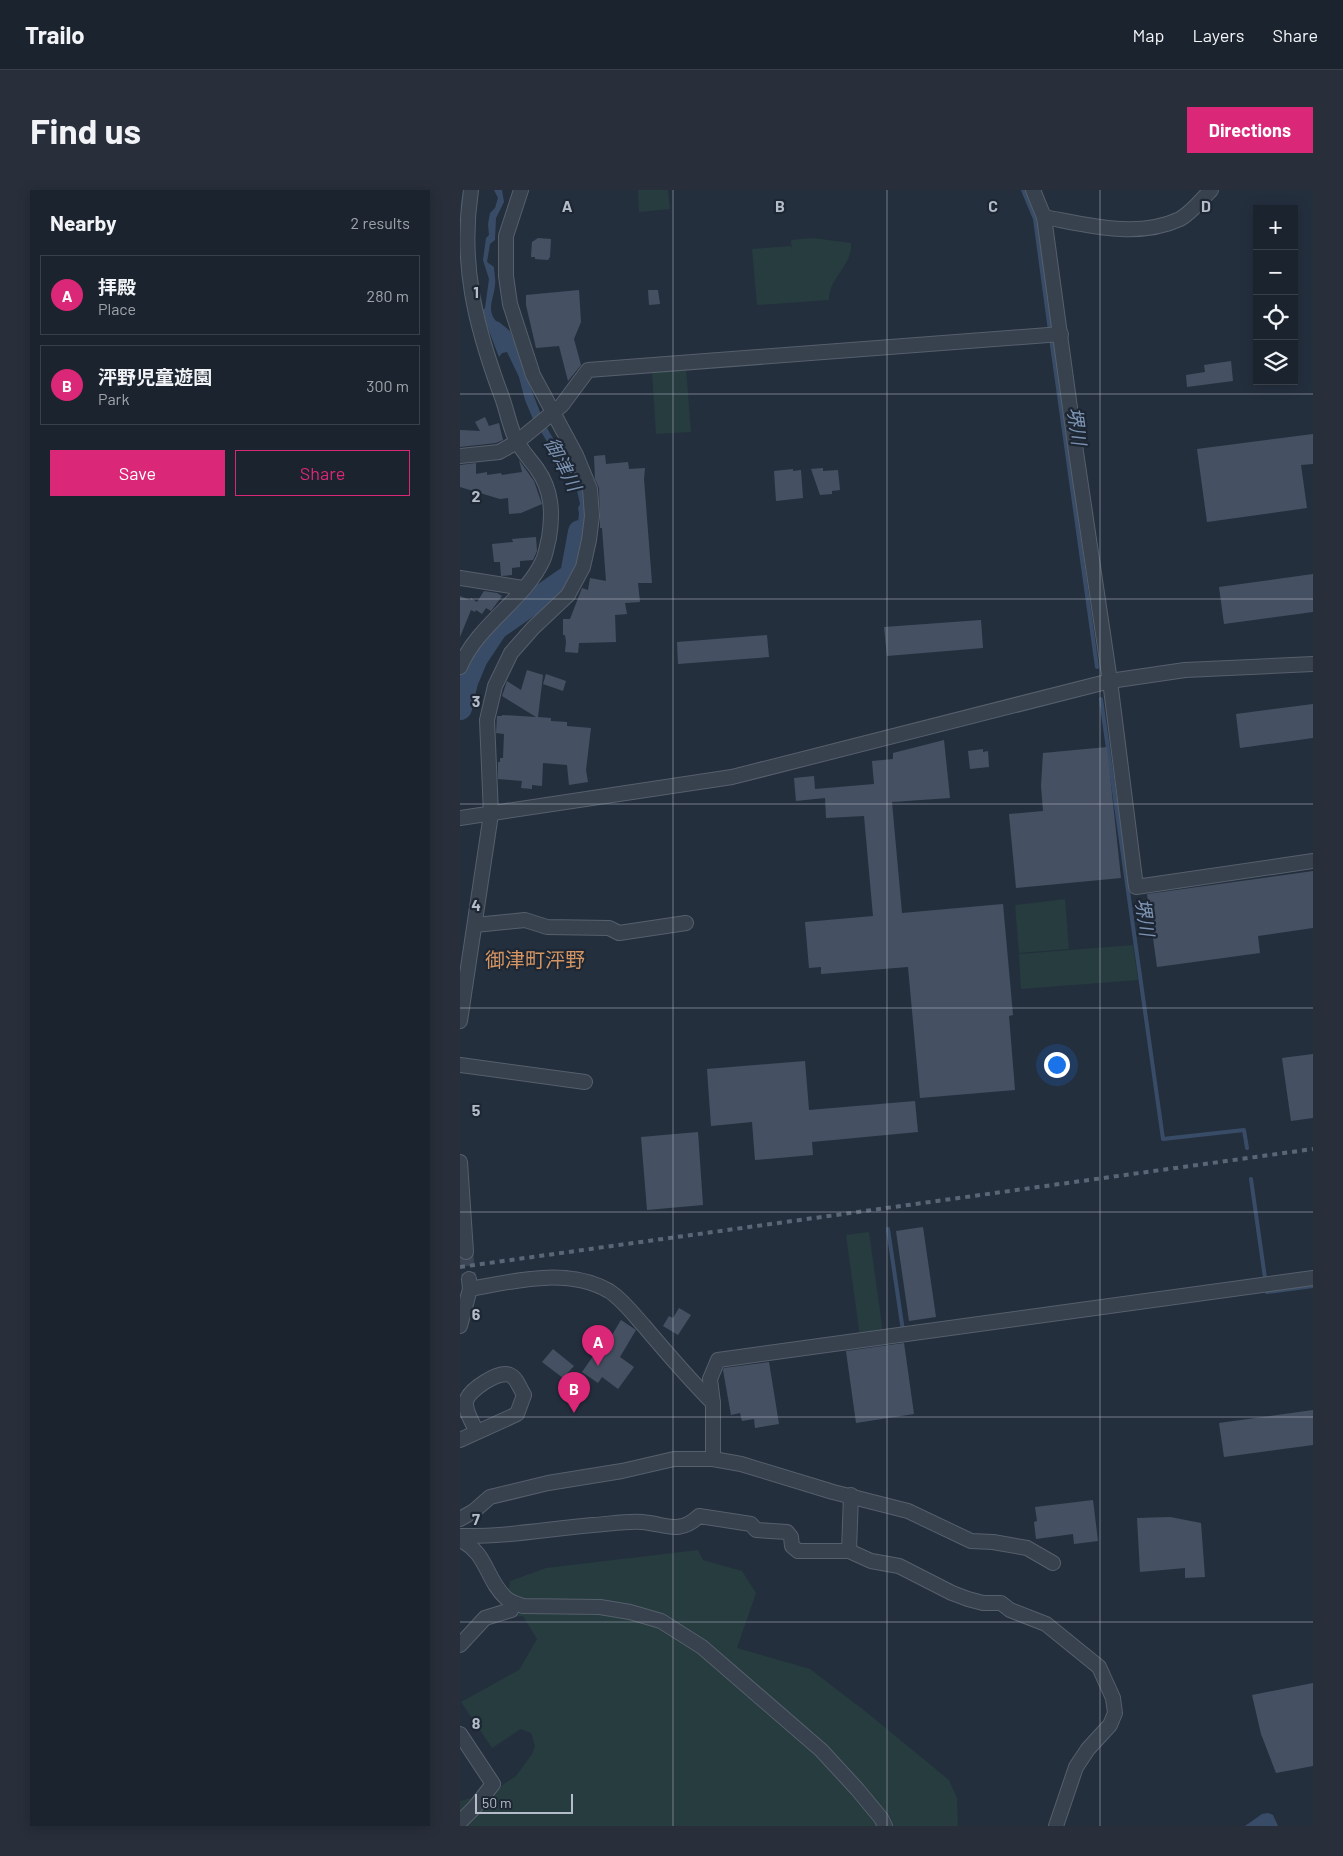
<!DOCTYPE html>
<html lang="en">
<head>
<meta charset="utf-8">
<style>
	body { margin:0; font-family:Barlow,"Noto Sans JP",sans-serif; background:#282f3a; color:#f1f3f6 }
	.controls { position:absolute; right:15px; top:15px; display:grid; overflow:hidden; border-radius:0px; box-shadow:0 2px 12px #0003 }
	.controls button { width:45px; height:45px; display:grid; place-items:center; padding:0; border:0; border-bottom:1px solid #39404a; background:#1b232e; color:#f1f3f6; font:25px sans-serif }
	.scale { position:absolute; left:15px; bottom:12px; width:98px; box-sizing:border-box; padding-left:5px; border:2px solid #b4bcc9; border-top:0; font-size:14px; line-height:18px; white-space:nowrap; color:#b4bcc9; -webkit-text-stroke:4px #1d2633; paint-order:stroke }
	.you { position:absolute; left:596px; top:874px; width:18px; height:18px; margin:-12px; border:4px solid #fff; border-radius:50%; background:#1a73e8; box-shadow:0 0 0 8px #1a73e833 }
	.badge { display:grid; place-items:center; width:32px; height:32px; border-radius:50%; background:#db2777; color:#fff; font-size:16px; font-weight:700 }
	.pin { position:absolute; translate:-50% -41px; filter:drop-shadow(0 1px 2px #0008) }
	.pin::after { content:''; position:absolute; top:26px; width:18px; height:15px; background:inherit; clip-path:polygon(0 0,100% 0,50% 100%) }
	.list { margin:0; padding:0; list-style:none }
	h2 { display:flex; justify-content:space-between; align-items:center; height:65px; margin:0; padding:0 20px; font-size:21px }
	h2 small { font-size:16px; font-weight:400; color:#a0a4aa }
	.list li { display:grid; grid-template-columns:32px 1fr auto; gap:15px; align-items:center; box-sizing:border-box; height:80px; margin:0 10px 10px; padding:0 10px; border:1px solid #39404a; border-radius:0px }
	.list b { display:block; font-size:19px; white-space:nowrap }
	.list p { margin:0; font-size:16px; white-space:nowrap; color:#a0a4aa }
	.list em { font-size:16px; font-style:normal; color:#a0a4aa }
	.actions { display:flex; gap:10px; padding:15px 20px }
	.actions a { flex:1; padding:11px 0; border:1px solid #db2777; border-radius:0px; text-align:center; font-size:18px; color:#db2777 }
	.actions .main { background:#db2777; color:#fff }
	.icon { flex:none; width:28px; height:28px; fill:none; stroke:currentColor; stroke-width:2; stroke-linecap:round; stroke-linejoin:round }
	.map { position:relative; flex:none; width:853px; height:1636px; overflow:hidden; border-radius:0px }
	header { display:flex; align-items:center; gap:30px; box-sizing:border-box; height:70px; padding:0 25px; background:#1b232e; border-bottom:1px solid #39404a }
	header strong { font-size:24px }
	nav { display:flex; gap:28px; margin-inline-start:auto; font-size:18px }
	.intro { display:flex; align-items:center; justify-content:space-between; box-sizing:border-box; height:120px; padding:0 30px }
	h1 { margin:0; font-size:35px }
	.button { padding:12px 22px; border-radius:0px; background:#db2777; color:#fff; font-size:18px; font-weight:700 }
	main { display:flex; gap:30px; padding:0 30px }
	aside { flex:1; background:#1b232e; border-radius:0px; box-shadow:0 2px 12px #0003 }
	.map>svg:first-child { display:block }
	.green { fill:#263c3f }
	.water { fill:#394c67 }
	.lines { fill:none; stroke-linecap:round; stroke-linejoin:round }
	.stream { stroke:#394c67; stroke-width:4 }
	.river { stroke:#394c67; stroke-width:24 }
	.building { fill:#455162 }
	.minor-tunnel { stroke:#3a4453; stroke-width:14; stroke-dasharray:14 7; stroke-linecap:butt }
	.minor-casing { stroke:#565f6c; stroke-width:16 }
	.minor { stroke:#38414e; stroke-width:14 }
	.rail { stroke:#5a6575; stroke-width:4; stroke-dasharray:5 5; stroke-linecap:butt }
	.grid { fill:none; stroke:#b4bcc9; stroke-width:1; stroke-opacity:0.55 }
	.labels { text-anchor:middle; stroke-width:4.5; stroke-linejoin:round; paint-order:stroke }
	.water-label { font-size:19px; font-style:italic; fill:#7c92b1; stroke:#1d2633 }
	.quarter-label { font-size:20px; fill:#d59563; stroke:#1d2633 }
	.grid-label { font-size:16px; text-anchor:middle; font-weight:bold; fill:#b4bcc9; stroke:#1d2633; stroke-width:4.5; stroke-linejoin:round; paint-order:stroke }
</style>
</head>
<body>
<header>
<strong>Trailo</strong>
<nav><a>Map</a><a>Layers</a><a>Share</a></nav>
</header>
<div class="intro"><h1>Find us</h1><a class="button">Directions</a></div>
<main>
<aside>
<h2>Nearby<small>2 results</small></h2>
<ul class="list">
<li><span class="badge">A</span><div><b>拝殿</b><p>Place</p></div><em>280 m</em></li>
<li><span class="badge">B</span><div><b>泙野児童遊園</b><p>Park</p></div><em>300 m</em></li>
</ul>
<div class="actions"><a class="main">Save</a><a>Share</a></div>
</aside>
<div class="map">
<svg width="853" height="1636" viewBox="0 0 853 1636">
	<rect width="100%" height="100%" fill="#242f3e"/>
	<g class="green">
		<polygon points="178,0 208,0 210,19 179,22"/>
		<path d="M353 48 391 53C393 75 368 89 369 110L297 115 292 59 331 56 332 61 331 50Z"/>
		<polygon points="226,178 231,242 196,244 192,181"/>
		<polygon points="605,709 609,759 559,763 555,715"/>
		<polygon points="673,755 678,790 561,799 559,764"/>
		<polygon points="409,1042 423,1143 400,1147 386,1045"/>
		<polygon points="238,1360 243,1370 282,1381 296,1403 277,1458 350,1479 405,1521 489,1590 497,1608 498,1636 0,1636 0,1611 30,1603 56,1586 72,1564 75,1556 71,1543 61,1539 32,1558 1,1512 59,1480 77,1449 63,1426 53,1427 46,1416 50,1391 86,1378"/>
	</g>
	<g class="water">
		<path d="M34 0H42L44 12 36 28 35 50 30 54 27 72 34 77C34 83 36 89 35 95 34 108 26 120 36 131L39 132 50 141C63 171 71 202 84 231 94 256 120 281 125 308 129 331 120 361 113 383L119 323 118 318 120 314 117 300 105 279 98 274 93 261 73 229 65 210 59 187 47 162 42 163 39 167 27 136 23 120 25 118 29 89 23 70 26 48 29 45 28 34 30 23 35 18 38 8Z"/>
		<polygon points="808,1623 813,1625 818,1636 785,1636 802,1624"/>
	</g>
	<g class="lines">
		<g class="stream">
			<polyline points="563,0 575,29 590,141"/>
			<polyline points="591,148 637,477"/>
			<polyline points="641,509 703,949 784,940 787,958"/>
			<polyline points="791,989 805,1088"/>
			<polyline points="428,1039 443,1141"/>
			<polyline points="806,1098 807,1102 853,1096"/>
		</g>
		<polyline class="river" points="0,518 6,492 16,468 36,438 112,385 120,342"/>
	</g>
	<g class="building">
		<polygon points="78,48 91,49 90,67 88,70 75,69 75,67 71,67 72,52"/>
		<polygon points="119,100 121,132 114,149 121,175 108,191 99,156 76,158 66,115 66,105"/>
		<polygon points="188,100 198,100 200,114 189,115"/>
		<polygon points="771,171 773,191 727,197 726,185 745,182 744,175"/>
		<polygon points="25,227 29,236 39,233 43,250 36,253 0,257 0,240 20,241 15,232"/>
		<polygon points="853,244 853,274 841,275 847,318 747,332 737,259"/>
		<polygon points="145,265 146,274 168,272 169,279 185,278 184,289 192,393 178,393 180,412 165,413 167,424 155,425 156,452 119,453 118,463 105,462 106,452 105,445 103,445 103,429 110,429 122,398 128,400 130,388 146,391 142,338 140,338 140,332 139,298 135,289 134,266"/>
		<polygon points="59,270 74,291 82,314 61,323 49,324 48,308 40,309 0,297 0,275 16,273 16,284 27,282 27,285 41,283 42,285 62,282"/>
		<polygon points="363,278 363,281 378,280 380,300 372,301 372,304 360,305 351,279"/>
		<polygon points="333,279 333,281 341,280 343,308 316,311 314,281"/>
		<polygon points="76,347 77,361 73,370 60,371 60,377 52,378 52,385 41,386 40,372 34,372 32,354 53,352 52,349"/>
		<polygon points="853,384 853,422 764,434 759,397"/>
		<polygon points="24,401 37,403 42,406 31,421 26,418 22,424 16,420 15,422 11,420 0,447 0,406 10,410 11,408 17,412"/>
		<polygon points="521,430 523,458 427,466 424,437"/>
		<polygon points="307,445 309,467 218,474 217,452"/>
		<polygon points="67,480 83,485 78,527 91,528 91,531 107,532 107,536 131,538 126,580 128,592 109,595 107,575 83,573 82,596 72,595 72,599 61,598 62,591 38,589 38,572 40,572 40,568 43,568 44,544 36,543 37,526 42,526 42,525 76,527 42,506 47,491 61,500"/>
		<polygon points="86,484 106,491 103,501 83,494"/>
		<polygon points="853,514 853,548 780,558 776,524"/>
		<polygon points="484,550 490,608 432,612 442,723 543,714 553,825 549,826 555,900 460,908 448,777 361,784 361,777 349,778 345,732 413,726 404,626 366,628 365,608 336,611 334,588 354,586 355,599 414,594 412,571 433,569 433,563"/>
		<polygon points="647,557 661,688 556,698 549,624 583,621 581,596 583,563"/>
		<polygon points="523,559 523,562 528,561 529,577 510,579 508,561"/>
		<polygon points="853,681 853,738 798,746 800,763 697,777 687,704"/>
		<polygon points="853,864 853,928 831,931 822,868"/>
		<polygon points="345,871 349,920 455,911 458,942 352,952 353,965 295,970 292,932 251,936 247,879"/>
		<polygon points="238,942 243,1015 187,1020 181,947"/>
		<polygon points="463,1037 476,1127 449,1131 436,1041"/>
		<polygon points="219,1118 231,1125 218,1145 203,1136 209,1126 213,1128"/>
		<polygon points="161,1130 176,1140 160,1167 174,1177 158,1199 142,1187 138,1193 122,1182 136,1162 140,1165"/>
		<polygon points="444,1153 454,1224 396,1233 386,1161"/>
		<polygon points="93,1159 114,1176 103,1188 82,1172"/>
		<polygon points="309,1172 319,1234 295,1238 294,1229 282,1231 280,1223 271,1225 263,1180 264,1178"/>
		<polygon points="853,1220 853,1255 764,1267 759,1233"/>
		<polygon points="633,1310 638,1351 614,1354 613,1344 576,1349 574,1332 577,1331 575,1317"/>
		<polygon points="710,1327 741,1333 745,1387 725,1388 725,1378 680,1382 677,1328"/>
		<polygon points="853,1493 853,1576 816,1583 801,1544 792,1505"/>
	</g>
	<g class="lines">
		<polyline class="minor-tunnel" points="6,1062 9,1089"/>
		<defs>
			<g id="minor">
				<polyline points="573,0 584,27 616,262 650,491 676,697 853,671"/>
				<path d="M584 27C628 35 677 49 720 29 732 22 741 10 751 0"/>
				<polyline points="0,266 39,262 57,252 102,215 128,180 601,144"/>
				<polyline points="0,388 63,398"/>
				<path d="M0 477C18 434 65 410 83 370 86 364 87 355 89 348 93 323 92 300 77 279 69 268 59 258 54 245 48 231 46 216 40 202 15 134 0 73 11 0"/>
				<polyline points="0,628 272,587 650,491 725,480 853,474"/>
				<polyline points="15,735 65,730 87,737 149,738 159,743 226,733"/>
				<polyline points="0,831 31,624 27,530 35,496 51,463 73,438 108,405 123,377 129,350 132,326 130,299 116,265 73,185 50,114 46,86 46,46 61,0"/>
				<polyline points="0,875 125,892"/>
				<polyline points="0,972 6,1062"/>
				<path d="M10 1099C54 1091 107 1077 149 1101 162 1109 174 1125 184 1136 206 1162 229 1189 253 1213"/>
				<polyline points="0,1136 10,1099 9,1089"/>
				<path d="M0 1250 57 1224 64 1205C60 1199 57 1188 50 1185 39 1180 8 1200 6 1212 5 1221 13 1234 17 1242"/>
				<polyline points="253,1269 281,1274 373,1302 448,1321 511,1351 533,1352 567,1358 593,1373"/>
				<polyline points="0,1329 14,1321 30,1307 88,1293 162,1281 214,1269 253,1269 253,1213 250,1189 258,1170 853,1088"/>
				<path d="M0 1346C45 1347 88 1339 133 1335 149 1334 166 1331 182 1332 206 1334 219 1345 239 1326L291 1334 296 1340 327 1342 331 1347 332 1356 338 1361H389L411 1371 439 1376 492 1403 508 1409 523 1413H541L550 1420 586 1434 639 1477 653 1508 655 1523 650 1535 628 1559 616 1577 596 1636"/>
				<path d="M0 1350C27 1362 26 1390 46 1408 50 1412 57 1414 63 1416L140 1417 170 1422 201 1431 242 1457 361 1560 397 1599 421 1628 425 1636"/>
				<polyline points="389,1361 391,1305"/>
				<polyline points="0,1455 25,1428 51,1420 53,1413"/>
				<polyline points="0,1544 33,1594 15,1617 0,1632"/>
			</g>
		</defs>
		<use href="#minor" class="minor-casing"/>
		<use href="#minor" class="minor"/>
		<polyline class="rail" points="0,1077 853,959"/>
	</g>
	<path class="grid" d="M213 0V1636M427 0V1636M640 0V1636M0 204H853M0 409H853M0 614H853M0 818H853M0 1022H853M0 1227H853M0 1432H853"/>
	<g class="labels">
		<g class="water-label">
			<text transform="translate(617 236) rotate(82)" y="7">堺川</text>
			<text transform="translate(103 274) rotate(63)" y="7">御津川</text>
			<text transform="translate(685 727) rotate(82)" y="7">堺川</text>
		</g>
		<g class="quarter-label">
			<text x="75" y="777">御津町泙野</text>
		</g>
	</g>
	<g class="grid-label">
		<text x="107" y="22">A</text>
		<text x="320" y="22">B</text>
		<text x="533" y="22">C</text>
		<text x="746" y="22">D</text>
		<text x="16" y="108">1</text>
		<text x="16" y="312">2</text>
		<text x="16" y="517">3</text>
		<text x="16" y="721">4</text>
		<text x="16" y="926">5</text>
		<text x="16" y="1130">6</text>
		<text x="16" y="1335">7</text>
		<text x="16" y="1539">8</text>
	</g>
</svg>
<div class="controls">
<button>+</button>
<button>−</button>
<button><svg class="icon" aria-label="locate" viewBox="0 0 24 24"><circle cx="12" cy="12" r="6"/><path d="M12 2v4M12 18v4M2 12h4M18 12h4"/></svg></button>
<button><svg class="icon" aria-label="layers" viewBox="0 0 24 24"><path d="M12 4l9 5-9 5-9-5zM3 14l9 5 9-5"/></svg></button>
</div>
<div class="scale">50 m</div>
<div class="you"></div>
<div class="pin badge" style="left:138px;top:1176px">A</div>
<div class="pin badge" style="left:114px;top:1223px">B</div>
</div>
</main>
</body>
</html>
